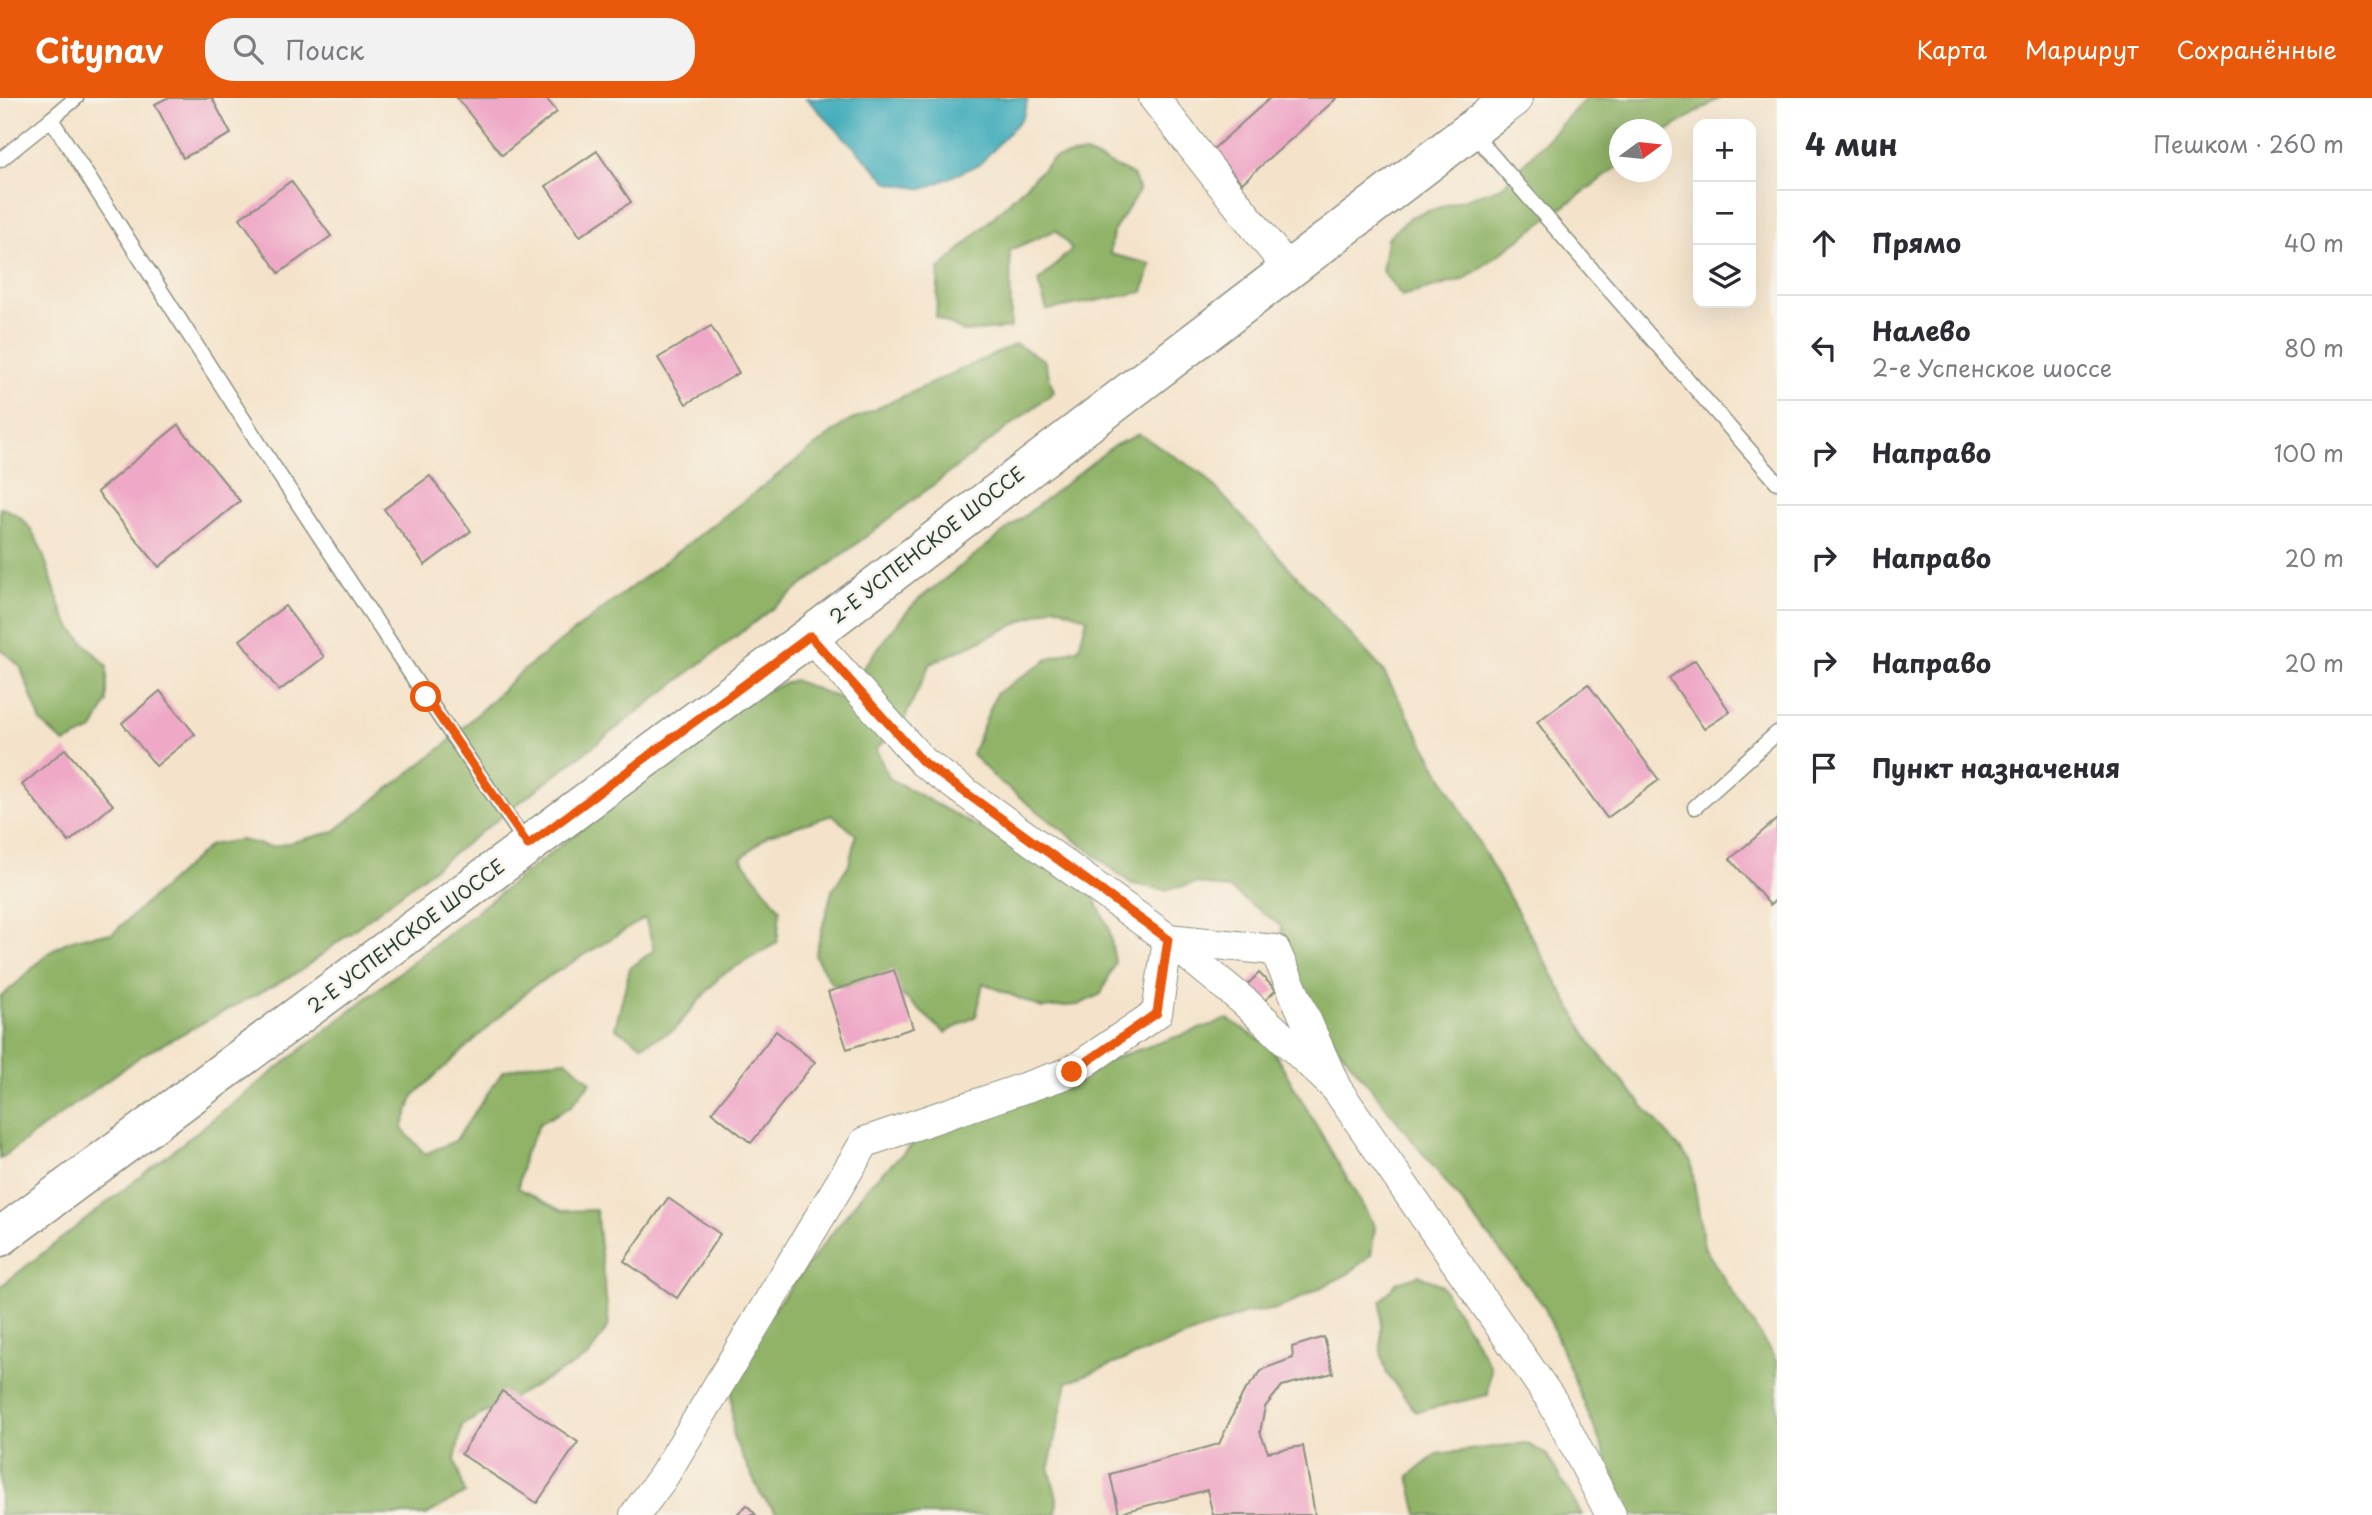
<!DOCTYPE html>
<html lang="ru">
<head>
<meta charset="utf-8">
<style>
	body { margin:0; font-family:"Playpen Sans",sans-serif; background:#f2f2f3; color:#2b2b33 }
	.controls { position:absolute; right:21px; top:21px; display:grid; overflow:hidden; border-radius:14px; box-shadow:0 7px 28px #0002 }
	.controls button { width:63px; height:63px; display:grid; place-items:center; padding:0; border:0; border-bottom:2px solid #e1e1e2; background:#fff; color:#2b2b33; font:35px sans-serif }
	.compass { position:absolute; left:1609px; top:21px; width:63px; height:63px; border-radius:50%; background:#fff; box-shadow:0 7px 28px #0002; rotate:75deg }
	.stop { position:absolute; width:21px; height:21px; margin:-16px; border:5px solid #ea580c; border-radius:50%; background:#fff }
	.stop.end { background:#ea580c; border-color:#fff; box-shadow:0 2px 7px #0008 }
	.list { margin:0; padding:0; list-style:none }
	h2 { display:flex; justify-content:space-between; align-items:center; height:91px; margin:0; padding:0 28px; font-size:30px }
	h2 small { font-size:23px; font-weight:400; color:#7c7c81 }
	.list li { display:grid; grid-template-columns:46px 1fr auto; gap:21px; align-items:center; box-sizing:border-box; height:105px; padding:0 28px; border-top:2px solid #e1e1e2 }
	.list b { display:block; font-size:26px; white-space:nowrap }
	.list p { margin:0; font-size:23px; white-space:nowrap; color:#7c7c81 }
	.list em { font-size:23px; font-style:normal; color:#7c7c81 }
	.icon { flex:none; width:38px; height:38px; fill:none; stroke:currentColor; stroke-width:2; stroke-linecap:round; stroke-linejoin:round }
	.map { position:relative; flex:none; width:1777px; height:1417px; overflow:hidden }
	header { display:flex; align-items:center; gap:42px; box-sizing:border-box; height:98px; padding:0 35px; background:#ea580c; color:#fff }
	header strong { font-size:33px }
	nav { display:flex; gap:38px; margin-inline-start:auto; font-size:24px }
	.search { width:490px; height:63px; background:#f2f2f3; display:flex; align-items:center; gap:18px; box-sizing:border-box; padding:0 24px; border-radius:28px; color:#7c7c81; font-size:26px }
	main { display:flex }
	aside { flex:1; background:#fff }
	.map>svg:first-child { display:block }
	.forest { fill:#90b367; stroke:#58784e; stroke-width:2 }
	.water { fill:#3baaba; stroke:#2d7477; stroke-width:2 }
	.building { fill:#efa9c7 }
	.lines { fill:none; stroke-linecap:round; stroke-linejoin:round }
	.service-casing { stroke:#8a907f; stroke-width:17 }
	.minor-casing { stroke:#8a907f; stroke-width:32 }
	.secondary-casing { stroke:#8a907f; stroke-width:41 }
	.service { stroke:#fff; stroke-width:14 }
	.minor { stroke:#fff; stroke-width:30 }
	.secondary { stroke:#fff; stroke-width:38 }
	.route { stroke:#ea580c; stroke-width:9 }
	.labels { text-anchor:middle; stroke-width:5; stroke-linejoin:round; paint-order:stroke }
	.street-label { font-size:19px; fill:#1f3d34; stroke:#f7f3e8 }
</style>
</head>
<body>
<header>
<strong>Citynav</strong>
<div class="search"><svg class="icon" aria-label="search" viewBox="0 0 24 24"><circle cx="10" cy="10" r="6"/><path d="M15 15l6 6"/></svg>Поиск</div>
<nav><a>Карта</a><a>Маршрут</a><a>Сохранённые</a></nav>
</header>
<main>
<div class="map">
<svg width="1777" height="1417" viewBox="0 0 1777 1417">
	<rect width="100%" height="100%" fill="#f7f3e8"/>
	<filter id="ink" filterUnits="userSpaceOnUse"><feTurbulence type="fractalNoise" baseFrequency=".0143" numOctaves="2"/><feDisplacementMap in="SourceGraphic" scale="14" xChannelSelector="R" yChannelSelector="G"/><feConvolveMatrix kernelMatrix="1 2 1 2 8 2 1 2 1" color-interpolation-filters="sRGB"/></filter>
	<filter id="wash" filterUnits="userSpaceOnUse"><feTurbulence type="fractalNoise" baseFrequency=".00686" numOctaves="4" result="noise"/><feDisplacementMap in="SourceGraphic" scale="28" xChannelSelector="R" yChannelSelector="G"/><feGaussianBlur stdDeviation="1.57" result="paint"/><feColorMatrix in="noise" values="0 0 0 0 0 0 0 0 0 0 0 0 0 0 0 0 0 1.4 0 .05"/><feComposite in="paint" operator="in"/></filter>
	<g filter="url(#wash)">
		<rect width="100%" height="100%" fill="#f4e3ca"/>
		<g class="forest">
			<polygon points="1586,0 1720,0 1662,36 1661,32 1619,32 1619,68 1465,181 1402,198 1382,173 1387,141 1410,119 1502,89"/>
			<polygon points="1086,55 1133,77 1139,93 1113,134 1110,156 1151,166 1143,194 1047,212 1038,184 1072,151 1056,132 1010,152 1011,230 964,234 936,219 939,172 1054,60"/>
			<path d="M1016 246 1044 262 1054 294 299 874 142 957 0 1061V899C46 865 47 837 112 836L210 747 240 742 272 749 333 734 445 647 521 574 845 325Z"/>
			<path d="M1139 336 1203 376 1382 571 1593 949 1691 1064 1704 1149 1777 1264V1417H1630L1544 1208 1293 892 1281 828 1230 791 1197 785 1166 792 1132 786 995 680 972 656 996 596 1050 560 1079 550 1087 520 1055 508 930 566 902 626 876 651 889 680 1039 763 1093 798 1109 830 1115 865 1101 896 1078 907 1042 910 983 885 976 918 945 935 898 893 832 886 815 858 832 793 849 766 856 737 833 717 768 737 741 760 780 811 777 845 720 878 674 932 642 947 615 930 630 870 654 852 645 820 532 889 414 997 402 1031 425 1056 455 1043 503 973 534 965 566 962 591 984 570 1009 540 1025 524 1057 518 1090 562 1113 596 1112 609 1227 588 1259 462 1327 455 1362 465 1395 426 1417H0V1189L750 598 794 582 839 600C868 567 887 533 918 502L1113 348Z"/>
			<path d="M0 410C45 418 48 489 67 523 76 539 94 554 107 568V604L93 632 64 645 41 624 20 568 0 551Z"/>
			<polygon points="1228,921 1271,949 1375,1129 1371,1157 1348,1176 1278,1211 1246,1215 1067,1284 1049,1369 1057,1400 1056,1417 779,1417 761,1397 733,1339 731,1266 871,1085 942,1019"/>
			<polygon points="1419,1177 1441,1187 1491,1269 1488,1297 1416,1314 1387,1276 1381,1254 1381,1203 1397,1184"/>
			<polygon points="1526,1345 1547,1357 1582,1417 1418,1417 1409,1378 1437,1356"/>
		</g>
		<polygon class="water" points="806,0 1028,0 1023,19 980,66 924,91 889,85"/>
		<g id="blocks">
			<g class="building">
				<polygon points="167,0 212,0 231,36 183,60 155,6"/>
				<polygon points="457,0 546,0 557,14 502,57"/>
				<polygon points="1270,0 1337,0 1242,85 1212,52"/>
				<polygon points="597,53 631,104 580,138 546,88"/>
				<polygon points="291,83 331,138 279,175 240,120"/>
				<polygon points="711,228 739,275 686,306 658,260"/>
				<polygon points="178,327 240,403 159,469 97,394"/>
				<polygon points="430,378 471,433 425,467 384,411"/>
				<polygon points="285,508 324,559 279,593 240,542"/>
				<polygon points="1695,562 1730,614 1704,631 1669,580"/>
				<polygon points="1588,586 1659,682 1607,720 1537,624"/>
				<polygon points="160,593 195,636 156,668 122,625"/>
				<polygon points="65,651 113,707 69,744 22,687"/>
				<polygon points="1777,721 1777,801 1770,807 1730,761"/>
				<polygon points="894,872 913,930 847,951 828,894"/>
				<polygon points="1259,875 1276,892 1260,907 1244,890"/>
				<polygon points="776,933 815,964 751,1045 712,1014"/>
				<polygon points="668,1100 720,1136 677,1200 624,1163"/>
				<polygon points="1324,1239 1333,1275 1282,1288 1265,1309 1260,1334 1268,1354 1303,1348 1315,1417 1213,1417 1207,1392 1119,1415 1110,1376 1219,1346 1243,1295 1263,1271 1293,1260 1292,1249"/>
				<polygon points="502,1293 578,1344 537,1405 461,1356"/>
				<polygon points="747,1407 756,1417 736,1417"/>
			</g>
		</g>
	</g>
	<g filter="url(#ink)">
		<use href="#blocks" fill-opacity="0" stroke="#8a907f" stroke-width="2"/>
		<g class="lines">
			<defs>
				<g id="service">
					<polyline points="51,21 76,0"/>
					<polyline points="1471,33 1777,384"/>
					<polyline points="0,62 51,21 272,366 426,599 527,746"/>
					<polyline points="1695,709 1777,635"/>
				</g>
				<g id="minor">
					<polyline points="1154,0 1288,171"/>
					<polygon points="1168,841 1275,852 1336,990 1246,905"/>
					<polyline points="1336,990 1552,1303 1611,1417"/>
					<polyline points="635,1417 663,1379 865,1044 1071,974 1157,915 1168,841 923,664 810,538"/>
				</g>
				<polyline id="secondary" points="0,1139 810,538 1513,0"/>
			</defs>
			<use href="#service" class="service-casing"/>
			<use href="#minor" class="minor-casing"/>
			<use href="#secondary" class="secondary-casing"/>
			<use href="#service" class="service"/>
			<use href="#minor" class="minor"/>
			<use href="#secondary" class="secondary"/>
		</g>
	</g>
	<g class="lines" filter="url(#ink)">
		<polyline class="route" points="426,599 528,747 810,538 923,664 1168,841 1157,915 1072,974"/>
	</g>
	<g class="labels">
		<g class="street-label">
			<text transform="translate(927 447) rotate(-38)" y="7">2-Е УСПЕНСКОЕ ШОССЕ</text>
			<text transform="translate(406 838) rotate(-37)" y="7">2-Е УСПЕНСКОЕ ШОССЕ</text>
		</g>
	</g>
</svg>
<div class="controls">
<button>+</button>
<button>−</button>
<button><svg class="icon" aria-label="layers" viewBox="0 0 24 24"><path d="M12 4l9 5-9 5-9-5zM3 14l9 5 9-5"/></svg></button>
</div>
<svg class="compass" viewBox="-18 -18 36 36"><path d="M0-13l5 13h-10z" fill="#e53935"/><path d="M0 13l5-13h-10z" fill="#7c7c81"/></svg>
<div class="stop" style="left:426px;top:599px"></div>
<div class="stop end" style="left:1072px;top:974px"></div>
</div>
<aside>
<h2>4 мин<small>Пешком · 260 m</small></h2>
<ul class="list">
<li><svg class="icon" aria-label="ahead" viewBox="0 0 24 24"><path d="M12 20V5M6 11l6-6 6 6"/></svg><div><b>Прямо</b></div><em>40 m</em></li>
<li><svg class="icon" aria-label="left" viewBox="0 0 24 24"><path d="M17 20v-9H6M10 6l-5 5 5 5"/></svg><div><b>Налево</b><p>2-е Успенское шоссе</p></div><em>80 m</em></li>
<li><svg class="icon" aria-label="right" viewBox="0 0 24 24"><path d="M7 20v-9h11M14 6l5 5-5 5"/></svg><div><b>Направо</b></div><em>100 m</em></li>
<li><svg class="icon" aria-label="right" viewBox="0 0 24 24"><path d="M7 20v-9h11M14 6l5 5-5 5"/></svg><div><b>Направо</b></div><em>20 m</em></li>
<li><svg class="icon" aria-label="right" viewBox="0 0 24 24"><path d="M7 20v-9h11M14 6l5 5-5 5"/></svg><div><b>Направо</b></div><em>20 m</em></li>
<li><svg class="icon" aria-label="arrive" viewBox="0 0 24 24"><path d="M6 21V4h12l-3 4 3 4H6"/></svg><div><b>Пункт назначения</b></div></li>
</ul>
</aside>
</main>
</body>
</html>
